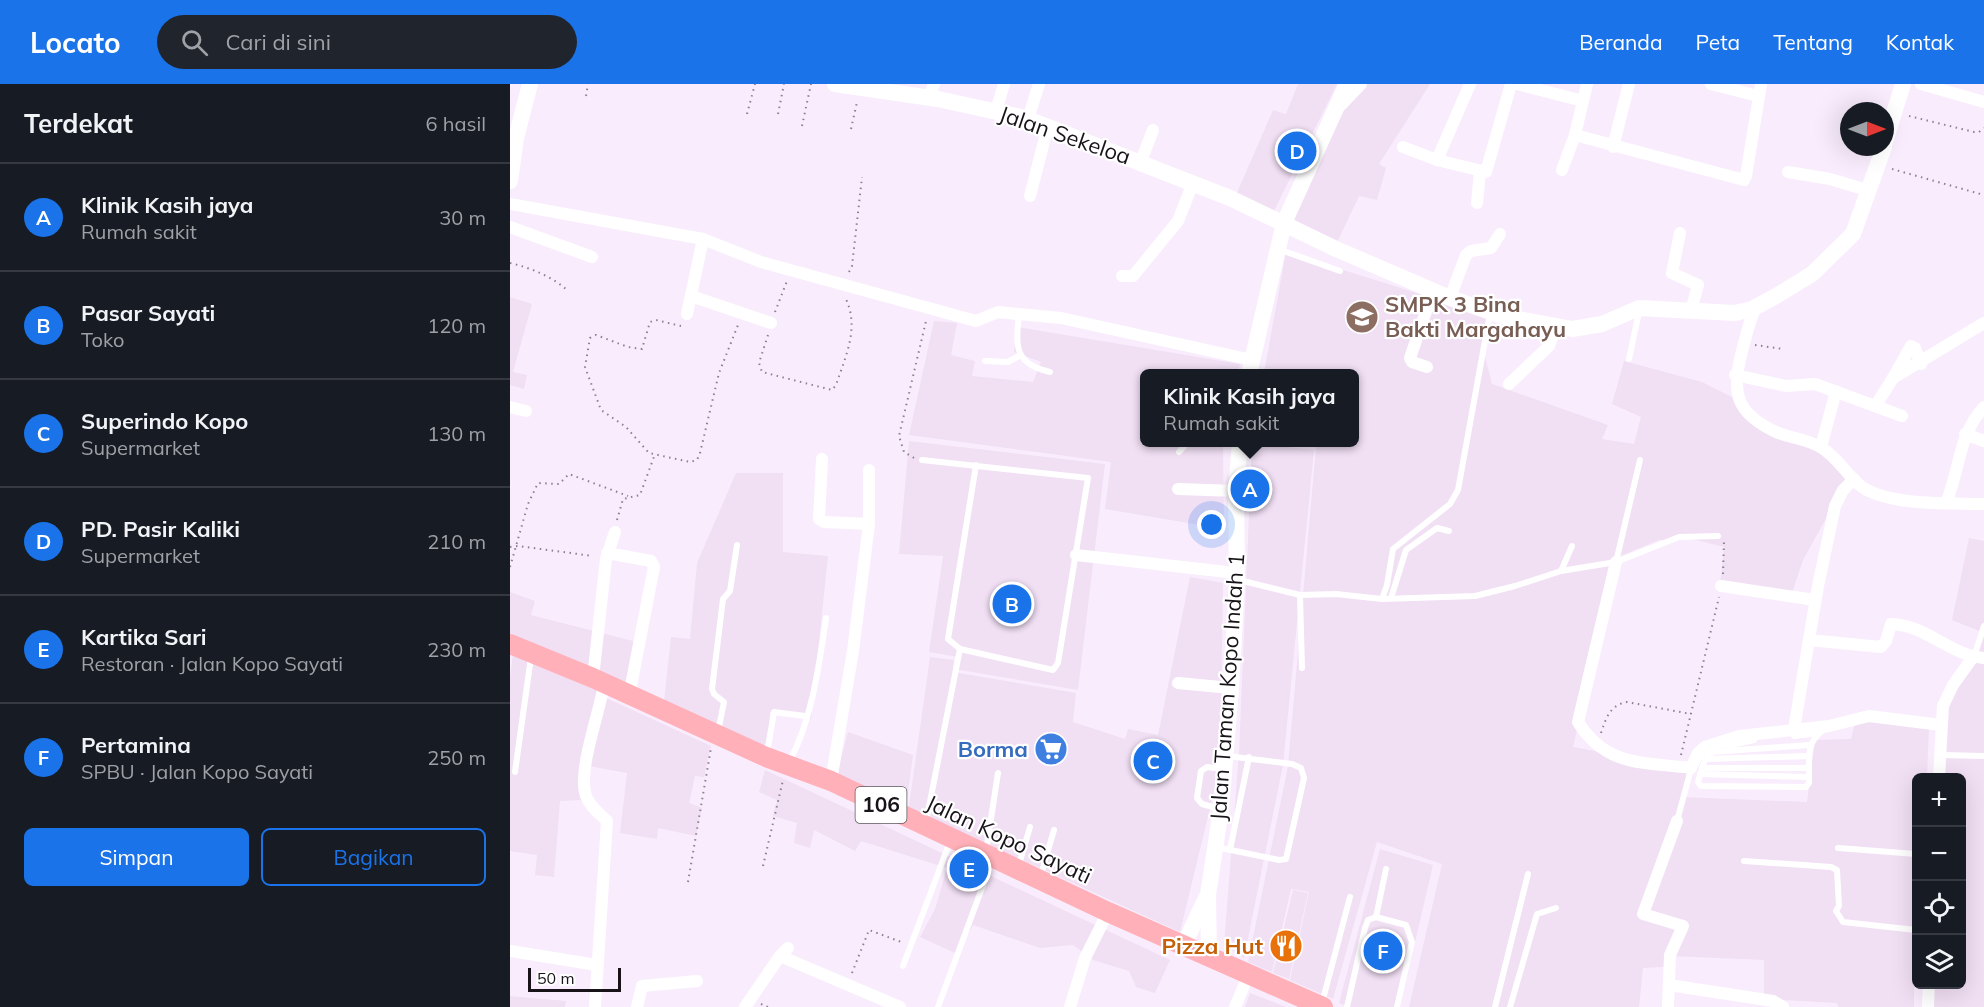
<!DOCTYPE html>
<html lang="id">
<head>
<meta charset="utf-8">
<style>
	body { margin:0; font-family:Mulish,sans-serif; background:#20242c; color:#f1f3f6 }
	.controls { position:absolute; right:18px; bottom:18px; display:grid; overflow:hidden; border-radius:9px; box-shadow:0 6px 24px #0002 }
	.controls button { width:54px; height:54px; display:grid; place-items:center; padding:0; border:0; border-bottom:2px solid #363941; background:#171b24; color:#f1f3f6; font:30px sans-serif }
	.compass { position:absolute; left:1330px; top:18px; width:54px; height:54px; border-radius:50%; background:#171b24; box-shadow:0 6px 24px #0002; rotate:90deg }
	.scale { position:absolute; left:18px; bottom:15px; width:93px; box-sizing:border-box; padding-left:6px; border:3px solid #171318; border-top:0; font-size:16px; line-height:21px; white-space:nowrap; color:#171318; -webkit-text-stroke:4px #fff; paint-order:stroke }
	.you { position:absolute; left:702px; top:441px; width:21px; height:21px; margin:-15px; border:4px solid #fff; border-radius:50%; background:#1a73e8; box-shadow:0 0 0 9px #1a73e833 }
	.badge { display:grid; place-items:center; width:39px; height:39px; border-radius:50%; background:#1a73e8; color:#fff; font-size:20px; font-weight:700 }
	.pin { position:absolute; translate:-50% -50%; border:3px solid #fff; box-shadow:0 2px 6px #0006 }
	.popup { position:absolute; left:630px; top:285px; width:219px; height:78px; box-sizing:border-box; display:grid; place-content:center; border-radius:9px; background:#171b24; filter:drop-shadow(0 2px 4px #0005); font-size:20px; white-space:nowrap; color:#9ea1a6 }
	.popup b { font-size:22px; color:#f1f3f6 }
	.popup::after { content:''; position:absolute; left:50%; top:100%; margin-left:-12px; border:12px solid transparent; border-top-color:#171b24 }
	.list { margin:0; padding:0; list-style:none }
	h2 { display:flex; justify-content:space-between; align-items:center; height:78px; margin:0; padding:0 24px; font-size:26px }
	h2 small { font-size:20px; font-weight:400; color:#9ea1a6 }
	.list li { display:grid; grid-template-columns:39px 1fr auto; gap:18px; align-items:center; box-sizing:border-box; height:108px; padding:0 24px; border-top:2px solid #363941 }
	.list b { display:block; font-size:22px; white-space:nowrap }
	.list p { margin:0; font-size:20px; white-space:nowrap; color:#9ea1a6 }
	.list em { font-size:20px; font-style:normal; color:#9ea1a6 }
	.actions { display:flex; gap:12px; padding:18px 24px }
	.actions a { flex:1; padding:14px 0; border:2px solid #1a73e8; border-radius:9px; text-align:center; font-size:21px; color:#1a73e8 }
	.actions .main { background:#1a73e8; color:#fff }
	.icon { flex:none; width:33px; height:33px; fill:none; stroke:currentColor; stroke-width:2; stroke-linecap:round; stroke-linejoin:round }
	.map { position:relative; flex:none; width:1474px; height:923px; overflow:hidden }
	header { display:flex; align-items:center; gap:36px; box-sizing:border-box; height:84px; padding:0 30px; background:#1a73e8; color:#fff }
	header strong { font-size:28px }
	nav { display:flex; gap:33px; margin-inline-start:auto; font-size:21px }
	.search { width:420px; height:54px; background:#20242c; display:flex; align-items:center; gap:15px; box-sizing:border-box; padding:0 21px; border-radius:33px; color:#9ea1a6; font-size:22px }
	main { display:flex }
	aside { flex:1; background:#171b24 }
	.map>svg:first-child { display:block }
	.built { fill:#f1dff4 }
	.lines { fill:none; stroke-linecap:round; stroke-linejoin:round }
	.path { stroke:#8a828d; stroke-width:2; stroke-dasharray:1.5 4.5; stroke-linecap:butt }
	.lane { stroke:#fff; stroke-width:6 }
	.street { stroke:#fff; stroke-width:12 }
	.secondary { stroke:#fff; stroke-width:16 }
	.primary { stroke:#ffb0b8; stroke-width:20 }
	.labels { text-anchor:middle; stroke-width:4.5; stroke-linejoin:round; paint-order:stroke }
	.shield { fill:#fff; stroke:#5d5a5d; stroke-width:1.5 }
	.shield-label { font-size:21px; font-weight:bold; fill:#171318 }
	.street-label { font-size:22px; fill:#171318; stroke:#fff }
	.education-label { font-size:22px; font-weight:bold; fill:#785e54; stroke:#fff; text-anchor:start }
	.shop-label { font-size:22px; font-weight:bold; fill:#366cbe; stroke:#fff; text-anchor:end }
	.food-label { font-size:22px; font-weight:bold; fill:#c56008; stroke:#fff; text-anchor:end }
</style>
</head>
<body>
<header>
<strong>Locato</strong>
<div class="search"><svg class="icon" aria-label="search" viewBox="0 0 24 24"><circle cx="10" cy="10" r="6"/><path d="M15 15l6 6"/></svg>Cari di sini</div>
<nav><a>Beranda</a><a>Peta</a><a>Tentang</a><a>Kontak</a></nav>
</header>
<main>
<aside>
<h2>Terdekat<small>6 hasil</small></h2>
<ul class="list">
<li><span class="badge">A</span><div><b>Klinik Kasih jaya</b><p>Rumah sakit</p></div><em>30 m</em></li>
<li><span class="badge">B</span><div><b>Pasar Sayati</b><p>Toko</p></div><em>120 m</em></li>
<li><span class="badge">C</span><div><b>Superindo Kopo</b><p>Supermarket</p></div><em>130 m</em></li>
<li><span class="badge">D</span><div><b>PD. Pasir Kaliki</b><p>Supermarket</p></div><em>210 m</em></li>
<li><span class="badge">E</span><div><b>Kartika Sari</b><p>Restoran · Jalan Kopo Sayati</p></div><em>230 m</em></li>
<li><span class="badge">F</span><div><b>Pertamina</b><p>SPBU · Jalan Kopo Sayati</p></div><em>250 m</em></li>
</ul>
<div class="actions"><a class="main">Simpan</a><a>Bagikan</a></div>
</aside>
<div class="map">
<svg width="1474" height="923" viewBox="0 0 1474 923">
	<rect width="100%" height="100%" fill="#f9edfd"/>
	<g class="built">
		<polygon points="788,0 827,0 763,129 726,111 763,26 776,30"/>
		<polygon points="854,0 920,0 869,80 876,84 867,116 849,112 824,165 781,141 838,17"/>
		<polygon points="776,168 980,232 974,268 982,300 1098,341 1092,355 1124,360 1131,333 1102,320 1114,277 1192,298 1228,316 1244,334 1310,362 1342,388 1293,476 1282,509 1210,501 1214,463 1178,454 1149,456 1108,473 1063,663 1181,685 1172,713 1297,718 1305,656 1341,655 1346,634 1419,644 1417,693 1406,694 1404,923 1328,923 1327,919 1254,915 1254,876 1161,872 1153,883 1133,884 1129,923 899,923 932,780 867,758 823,915 780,896 799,808 781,805 762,888 738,878 778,682 806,363 765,359 845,358 845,290 754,289"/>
		<polygon points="0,213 22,220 3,288 17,291 14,305 0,301"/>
		<polygon points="424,237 447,239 441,271 465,277 462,292 523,298 531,278 504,268 507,243 730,280 728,289 635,290 635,358 713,359 714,445 595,425 601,378 399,351"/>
		<polygon points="399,357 595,380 568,606 444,585 448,573 419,568 433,472 389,470"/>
		<polygon points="742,359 804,366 773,681 734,874 714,861 729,669"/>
		<polygon points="226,389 273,389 273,468 318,472 301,635 260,628 258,670 154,617 161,553 180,555 187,479"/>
		<polygon points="1459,454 1474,457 1474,923 1421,923 1422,901 1452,900 1452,694 1427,693 1429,625 1461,585 1469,547 1442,536"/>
		<polygon points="680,493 713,499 710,683 670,848 530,784 398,729 420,573 444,576 443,588 566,609 563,638 615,655 618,645 648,651"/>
		<polygon points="0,508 25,517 21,531 127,558 122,604 0,550"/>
		<polygon points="3,568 91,608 72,716 50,717 44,793 25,791 27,771 0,767 0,594"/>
		<polygon points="94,613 201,662 194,693 185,692 179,719 192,724 186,752 148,744 147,755 110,749 117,689 79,682"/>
		<polygon points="338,648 403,671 396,723 326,693"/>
		<polygon points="255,686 660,876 645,909 626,903 619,887 583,876 563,861 530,864 463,841 447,870 410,853 425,825 437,784 351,757 345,767 304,746 300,764 284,759 287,739 263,732 267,716 249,708"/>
		<polygon points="870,765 923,781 890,923 839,923 829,919"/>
		<polygon points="783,806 798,809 779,895 763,889"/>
		<polygon points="740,909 776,923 735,923"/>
		<polygon points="0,912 56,917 55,923 0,923"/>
	</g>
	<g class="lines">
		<g class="path">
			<polyline points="76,12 78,0"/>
			<polyline points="237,30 245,0"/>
			<polyline points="268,30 274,0"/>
			<polyline points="1399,32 1464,48 1469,48 1474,44"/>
			<polyline points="292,42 301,0"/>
			<polyline points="341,45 347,18"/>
			<polyline points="1382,85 1474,111"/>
			<path d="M0 179C21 184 41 192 57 206"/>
			<polyline points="339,188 342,182 352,93"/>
			<polyline points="265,228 277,197"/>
			<polyline points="171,242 146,236 140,238 132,265 118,263 86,251 80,254 75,283 91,326 116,343 139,369 180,378 187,376 190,369 209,289 228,241"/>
			<path d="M258 251 249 279 252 288 322 306 326 301C336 271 350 243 335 213"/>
			<polyline points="1245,261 1273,265"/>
			<polyline points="404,374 394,368 389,352 416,237"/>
			<polyline points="107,436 113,415 130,411 145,370"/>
			<polyline points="0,463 8,462 83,472"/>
			<polyline points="0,483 18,420 28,399 49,400 59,390 118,412"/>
			<polyline points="1213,490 1214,457"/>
			<path d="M1091 649C1096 634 1100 621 1117 618L1181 630"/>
			<polyline points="1171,671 1209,513"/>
			<polyline points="253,782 273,696"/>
			<polyline points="178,798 201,664"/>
			<polyline points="342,889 359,846 394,859"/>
			<polyline points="251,920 258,923"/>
		</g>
		<g class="lane">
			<polyline points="768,165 830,187"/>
			<path d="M509 230C506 261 503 280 540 288"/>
			<polyline points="1119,275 1129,228"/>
			<polyline points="475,277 498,278 509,272"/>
			<polyline points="669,368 678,358"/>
			<polyline points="412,376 578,394 548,579 543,586 450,565 438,555 466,381"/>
			<polyline points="1106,478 1130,376"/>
			<polyline points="1051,487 1062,462"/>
			<polyline points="729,496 790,511 826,510 872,515 965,512 1005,502 1051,487 1106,478 1169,453 1208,452"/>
			<polyline points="790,511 792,584"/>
			<polyline points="881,514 896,466 927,444 939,447"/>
			<polyline points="872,515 877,501 883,465 940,420 948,406 980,229"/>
			<polyline points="1464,573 1474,542"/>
			<polyline points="208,648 214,618 204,610 202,605 213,515 220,507 227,461"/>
			<polyline points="1284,652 1309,649"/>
			<polyline points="1216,662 1244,656"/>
			<path d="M1206 665 1195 675 1188 698 1191 702 1296 703 1299 699C1300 679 1294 658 1314 646"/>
			<polyline points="1201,668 1300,661"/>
			<polyline points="257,669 264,628 295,632"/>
			<polyline points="1431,671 1474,672"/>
			<polyline points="1195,675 1299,672"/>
			<path d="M279 678C302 636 309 582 316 534"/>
			<polyline points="1192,684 1299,684"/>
			<polyline points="5,688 21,573"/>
			<polyline points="1190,690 1299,693"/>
			<polyline points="710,725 692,720 687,714 691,687 697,683 713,685"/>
			<polyline points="1167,737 1181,685"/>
			<polyline points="416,738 450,565"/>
			<polyline points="706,763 769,776 776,775 794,694 791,684 782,680 717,672"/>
			<polyline points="1328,764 1406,770"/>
			<polyline points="720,766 739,673"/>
			<polyline points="476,767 488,689"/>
			<polyline points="1234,777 1321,783 1327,786 1329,822 1326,827 1333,838 1406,846"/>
			<polyline points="508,784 520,743"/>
			<polyline points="530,794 544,746"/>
			<polyline points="866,833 876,785"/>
			<polyline points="393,882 441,755"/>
			<polyline points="812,919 840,813"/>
			<polyline points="428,923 482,777"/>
			<polyline points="837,923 855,844 858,836 866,833 896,841 902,858 887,923"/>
			<polyline points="985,923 1018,790"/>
			<polyline points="1000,923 1027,830 1046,824"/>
		</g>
		<g class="street">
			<polyline points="1007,0 1073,17"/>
			<polyline points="1201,0 1248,12"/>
			<polyline points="1411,0 1474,18"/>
			<polyline points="419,13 424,0"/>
			<polyline points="831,21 851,0"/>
			<polyline points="486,27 494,0"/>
			<polyline points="518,35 529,0"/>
			<polyline points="1065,51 1234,96 1236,92 1251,0"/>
			<polyline points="893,63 927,76 976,88 1001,0"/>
			<polyline points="1103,63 1119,0"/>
			<polyline points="927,76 960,0"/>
			<polyline points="631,77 643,46"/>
			<polyline points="1052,86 1065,51 1077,0"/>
			<polyline points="1278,88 1320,95 1360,107"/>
			<polyline points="520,112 538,42"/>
			<polyline points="967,119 970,88"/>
			<polyline points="0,120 193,155 251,178 466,237 488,228 551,234 742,276"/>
			<polyline points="0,143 82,173"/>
			<polyline points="1170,149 1162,189 1188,201 1181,227"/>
			<polyline points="612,192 623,192 668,137 683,99"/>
			<polyline points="181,212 261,239"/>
			<polyline points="940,214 956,171 961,167 981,164 990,150"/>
			<path d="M1246 223C1239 237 1236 252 1232 267 1221 308 1225 329 1266 348 1280 354 1297 355 1310 363 1327 372 1337 392 1352 403 1380 422 1441 419 1474 420"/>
			<polyline points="177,230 193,155"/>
			<polyline points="917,283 902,278 900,274 923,207"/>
			<polyline points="1225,291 1276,302 1305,300 1392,332"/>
			<polyline points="1383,294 1401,262 1405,264 1411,280"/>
			<polyline points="999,300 1039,262 1046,243"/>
			<polyline points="1366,321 1383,294 1474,239"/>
			<polyline points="0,323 16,327"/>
			<polyline points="1455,350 1474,357"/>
			<polyline points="1311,363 1326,307"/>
			<polyline points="312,375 309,435 314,438 359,440"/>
			<polyline points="668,405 726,407"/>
			<path d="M1436 419C1450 386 1448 351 1474 323"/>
			<polyline points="97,469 141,477 144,483 119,612"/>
			<polyline points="566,471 726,489"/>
			<path d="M1106 478 1068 638C1096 683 1134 678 1181 684L1188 669 1195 663 1229 652 1319 642 1359 632 1431 641"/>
			<polyline points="1211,502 1305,516"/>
			<path d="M1299 556 1371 563 1376 557 1381 540C1416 541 1440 571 1474 574"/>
			<polyline points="83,594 96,475 105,448"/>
			<polyline points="668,599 721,604"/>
			<polyline points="1284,645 1308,502 1325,422 1333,406 1344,395"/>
			<polyline points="1429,694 1433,622 1443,601 1463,573"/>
			<polyline points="321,697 343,567 359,440 359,386"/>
			<polyline points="0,867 87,881"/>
			<polyline points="270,872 390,923"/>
			<polyline points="1159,901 1263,917 1273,923"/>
			<path d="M85 923 97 737C89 729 80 723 76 712 67 687 90 628 94 600"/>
			<polyline points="127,923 132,902 187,897"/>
			<polyline points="235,923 270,872 278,864"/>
			<polyline points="560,923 575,874 598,828"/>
			<polyline points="725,923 739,890"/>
			<polyline points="1158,923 1160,871 1173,842 1133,830 1167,737"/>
			<polyline points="1418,923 1419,900"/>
		</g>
		<g class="secondary">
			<polyline points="325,0 428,15 515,34 720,114 826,165 940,214 992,232 1062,245 1092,240 1129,224 1225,229 1242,225 1266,212 1302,190 1343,150 1374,63"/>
			<polyline points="1375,58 1393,0"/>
			<polyline points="0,97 6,54 20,0"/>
			<polyline points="739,290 774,139 837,0"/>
			<polyline points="674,861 696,814"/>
			<polyline points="699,872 698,811 711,725 721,604 727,496 726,407 730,358"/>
		</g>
		<polyline class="primary" points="0,560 83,594 256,673 321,697 598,828 813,923"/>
	</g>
	<defs>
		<symbol id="school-disc" viewBox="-11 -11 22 22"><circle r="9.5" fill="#8d6e63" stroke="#fff"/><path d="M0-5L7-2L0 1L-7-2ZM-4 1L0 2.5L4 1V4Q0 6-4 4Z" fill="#fff"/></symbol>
		<symbol id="supermarket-disc" viewBox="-11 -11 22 22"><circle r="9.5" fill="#3f7fe0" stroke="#fff"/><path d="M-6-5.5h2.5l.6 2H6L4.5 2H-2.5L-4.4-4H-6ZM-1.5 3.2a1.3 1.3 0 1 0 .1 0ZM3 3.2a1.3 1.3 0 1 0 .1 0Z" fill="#fff"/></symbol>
		<symbol id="restaurant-disc" viewBox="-11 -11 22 22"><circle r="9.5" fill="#e8710a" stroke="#fff"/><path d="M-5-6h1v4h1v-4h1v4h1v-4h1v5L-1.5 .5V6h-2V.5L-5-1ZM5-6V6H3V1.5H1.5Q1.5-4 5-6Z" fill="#fff"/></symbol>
	</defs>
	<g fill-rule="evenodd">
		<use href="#school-disc" x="833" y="214" width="38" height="38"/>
		<use href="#supermarket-disc" x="522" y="646" width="38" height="38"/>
		<use href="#restaurant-disc" x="757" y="843" width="38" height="38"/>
	</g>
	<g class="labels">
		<rect class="shield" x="345.5" y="703" width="51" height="36" rx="4.5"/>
		<g class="shield-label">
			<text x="371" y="728">106</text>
		</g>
		<g class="street-label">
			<text transform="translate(555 51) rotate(19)" y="8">Jalan Sekeloa</text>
			<text transform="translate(717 603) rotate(-86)" y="8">Jalan Taman Kopo Indah 1</text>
			<text transform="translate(499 755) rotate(25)" y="8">Jalan Kopo Sayati</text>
		</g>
		<g class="education-label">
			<text x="875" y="228">SMPK 3 Bina<tspan x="875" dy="25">Bakti Margahayu</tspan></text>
		</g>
		<g class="shop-label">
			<text x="518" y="673">Borma</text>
		</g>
		<g class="food-label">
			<text x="753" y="870">Pizza Hut</text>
		</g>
	</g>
</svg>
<div class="controls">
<button>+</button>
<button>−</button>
<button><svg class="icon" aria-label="locate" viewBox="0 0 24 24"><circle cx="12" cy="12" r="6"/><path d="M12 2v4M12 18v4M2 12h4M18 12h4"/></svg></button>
<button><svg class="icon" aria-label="layers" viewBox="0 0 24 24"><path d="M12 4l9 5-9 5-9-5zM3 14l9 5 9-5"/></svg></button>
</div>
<svg class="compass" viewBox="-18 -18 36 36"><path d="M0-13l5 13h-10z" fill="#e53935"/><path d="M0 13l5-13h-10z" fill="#9ea1a6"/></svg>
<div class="scale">50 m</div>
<div class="you"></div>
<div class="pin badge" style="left:740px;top:405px">A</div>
<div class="popup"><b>Klinik Kasih jaya</b>Rumah sakit</div>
<div class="pin badge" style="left:502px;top:520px">B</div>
<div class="pin badge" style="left:643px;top:677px">C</div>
<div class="pin badge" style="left:787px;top:67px">D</div>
<div class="pin badge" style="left:459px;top:785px">E</div>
<div class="pin badge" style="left:873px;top:867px">F</div>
</div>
</main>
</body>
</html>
